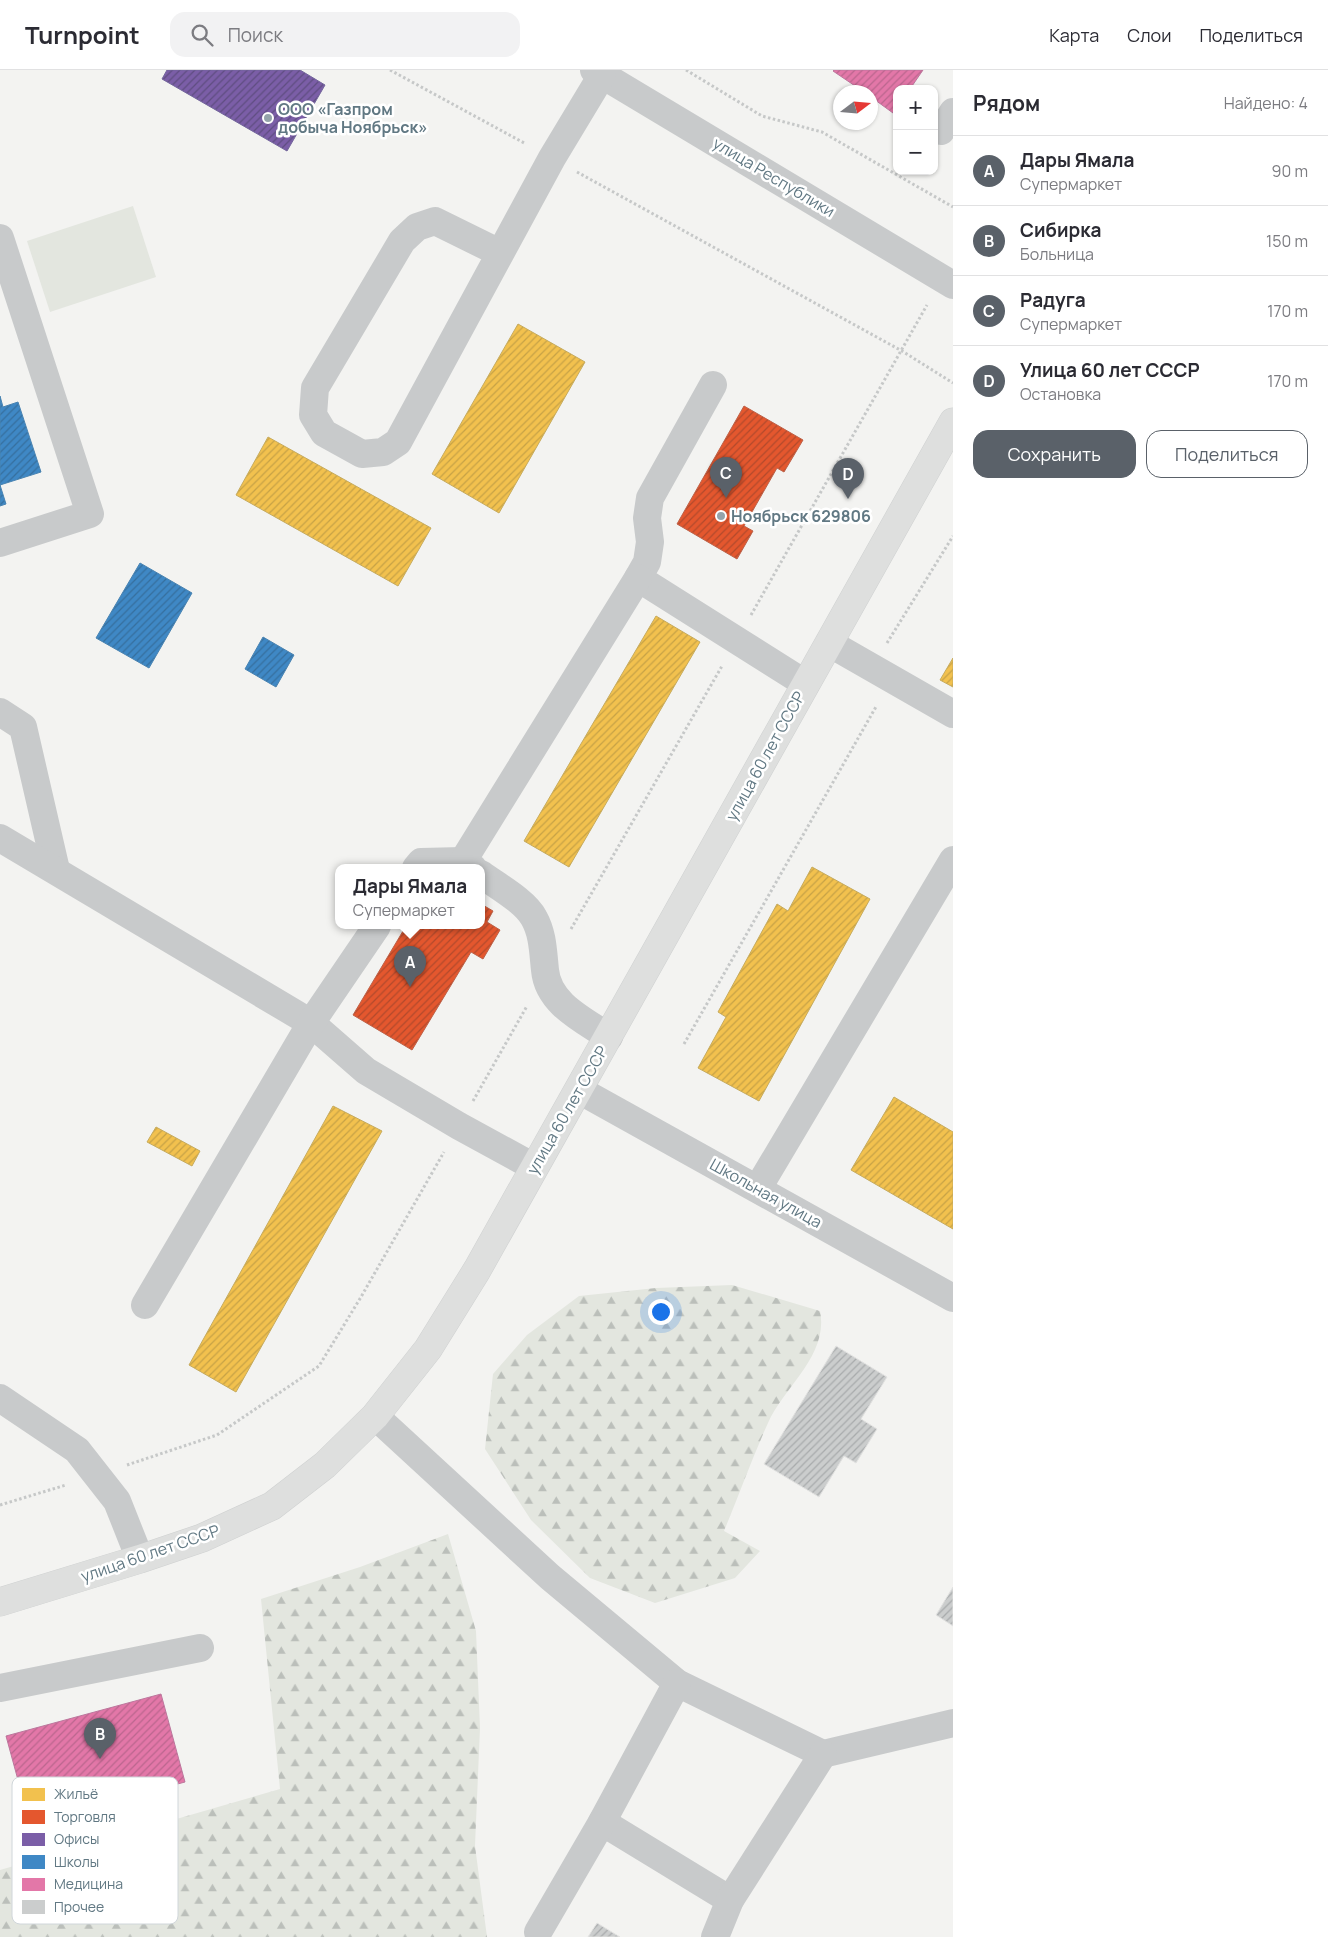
<!DOCTYPE html>
<html lang="ru">
<head>
<meta charset="utf-8">
<style>
	body { margin:0; font-family:Manrope,sans-serif; background:#f2f2f3; color:#2b2b33 }
	.controls { position:absolute; right:15px; top:15px; display:grid; overflow:hidden; border-radius:10px; box-shadow:0 1px 4px #0004 }
	.controls button { width:45px; height:45px; display:grid; place-items:center; padding:0; border:0; border-bottom:1px solid #e1e1e2; background:#fff; color:#2b2b33; font:25px sans-serif }
	.compass { position:absolute; left:833px; top:15px; width:45px; height:45px; border-radius:50%; background:#fff; box-shadow:0 1px 4px #0004; rotate:74deg }
	.you { position:absolute; left:660px; top:1241px; width:18px; height:18px; margin:-12px; border:4px solid #fff; border-radius:50%; background:#1a73e8; box-shadow:0 0 0 8px #1a73e833 }
	.badge { display:grid; place-items:center; width:32px; height:32px; border-radius:50%; background:#5a6169; color:#fff; font-size:16px; font-weight:700 }
	.pin { position:absolute; translate:-50% -41px; filter:drop-shadow(0 1px 2px #0008) }
	.pin::after { content:''; position:absolute; top:26px; width:18px; height:15px; background:inherit; clip-path:polygon(0 0,100% 0,50% 100%) }
	.popup { position:absolute; left:335px; top:794px; width:150px; height:65px; box-sizing:border-box; display:grid; place-content:center; border-radius:10px; background:#fff; filter:drop-shadow(0 1px 4px #0005); font-size:16px; white-space:nowrap; color:#7c7c81 }
	.popup b { font-size:19px; color:#2b2b33 }
	.popup::after { content:''; position:absolute; left:50%; top:100%; margin-left:-10px; border:10px solid transparent; border-top-color:#fff }
	.list { margin:0; padding:0; list-style:none }
	h2 { display:flex; justify-content:space-between; align-items:center; height:65px; margin:0; padding:0 20px; font-size:21px }
	h2 small { font-size:16px; font-weight:400; color:#7c7c81 }
	.list li { display:grid; grid-template-columns:32px 1fr auto; gap:15px; align-items:center; box-sizing:border-box; height:70px; padding:0 20px; border-top:1px solid #e1e1e2 }
	.list b { display:block; font-size:19px; white-space:nowrap }
	.list p { margin:0; font-size:16px; white-space:nowrap; color:#7c7c81 }
	.list em { font-size:16px; font-style:normal; color:#7c7c81 }
	.actions { display:flex; gap:10px; padding:15px 20px }
	.actions a { flex:1; padding:11px 0; border:1px solid #5a6169; border-radius:15px; text-align:center; font-size:18px; color:#5a6169 }
	.actions .main { background:#5a6169; color:#fff }
	.icon { flex:none; width:28px; height:28px; fill:none; stroke:currentColor; stroke-width:2; stroke-linecap:round; stroke-linejoin:round }
	.map { position:relative; flex:none; width:953px; height:1867px; overflow:hidden }
	header { display:flex; align-items:center; gap:30px; box-sizing:border-box; height:70px; padding:0 25px; background:#fff; border-bottom:1px solid #e1e1e2 }
	header strong { font-size:24px }
	nav { display:flex; gap:28px; margin-inline-start:auto; font-size:18px }
	.search { width:350px; height:45px; background:#f2f2f3; display:flex; align-items:center; gap:12px; box-sizing:border-box; padding:0 18px; border-radius:15px; color:#7c7c81; font-size:19px }
	main { display:flex }
	aside { flex:1; background:#fff }
	.map>svg:first-child { display:block }
	.grass { fill:#e3e6df }
	.forest { fill:url(#forest-firs) }
	.homes { fill:url(#homes-hatch); stroke:#c6ab5e }
	.shops { fill:url(#shops-hatch); stroke:#bd6148 }
	.offices { fill:url(#offices-hatch); stroke:#73669c }
	.schools { fill:url(#schools-hatch); stroke:#4983b1 }
	.health { fill:url(#health-hatch); stroke:#bc779d }
	.building { fill:url(#building-hatch); stroke:#e2e2e1 }
	.lines { fill:none; stroke-linecap:round; stroke-linejoin:round }
	.major-casing { stroke:#cfd1d1; stroke-width:29 }
	.path { stroke:#c6c8c8; stroke-width:3; stroke-dasharray:2.5 2.5; stroke-linecap:butt }
	.minor { stroke:#c8cacb; stroke-width:28 }
	.major { stroke:#dedfde; stroke-width:28 }
	.poi-dot { fill:#94a3aa; stroke:#fff; stroke-width:2 }
	.labels { text-anchor:middle; stroke-width:5; stroke-linejoin:round; paint-order:stroke }
	.poi-label { font-size:16px; font-weight:bold; fill:#617883; stroke:#fff; text-anchor:start }
	.street-label { font-size:16px; fill:#617883; stroke:#fff }
	.key { fill:#fff; stroke:#d0d6da; stroke-width:1 }
	.key-label { font-size:14px; fill:#617883 }
</style>
</head>
<body>
<header>
<strong>Turnpoint</strong>
<div class="search"><svg class="icon" aria-label="search" viewBox="0 0 24 24"><circle cx="10" cy="10" r="6"/><path d="M15 15l6 6"/></svg>Поиск</div>
<nav><a>Карта</a><a>Слои</a><a>Поделиться</a></nav>
</header>
<main>
<div class="map">
<svg width="953" height="1867" viewBox="0 0 953 1867">
	<defs>
		<pattern id="forest-firs" width="22" height="20" patternUnits="userSpaceOnUse" patternTransform="scale(1.25)"><rect width="22" height="20" fill="#e3e6df"/><path d="M5 1l3.5 6h-7zM16 11l3.5 6h-7z" fill="#bbbfba"/></pattern>
		<pattern id="homes-hatch" width="6" height="6" patternUnits="userSpaceOnUse" patternTransform="scale(1.25)"><rect width="6" height="6" fill="#f2c14e"/><path d="M-1 1l2-2M0 6l6-6M5 7l2-2" fill="none" stroke="#c7a246"/></pattern>
		<pattern id="shops-hatch" width="6" height="6" patternUnits="userSpaceOnUse" patternTransform="scale(1.25)"><rect width="6" height="6" fill="#e4572e"/><path d="M-1 1l2-2M0 6l6-6M5 7l2-2" fill="none" stroke="#b24a2c"/></pattern>
		<pattern id="offices-hatch" width="6" height="6" patternUnits="userSpaceOnUse" patternTransform="scale(1.25)"><rect width="6" height="6" fill="#7b5ea7"/><path d="M-1 1l2-2M0 6l6-6M5 7l2-2" fill="none" stroke="#5f4d81"/></pattern>
		<pattern id="schools-hatch" width="6" height="6" patternUnits="userSpaceOnUse" patternTransform="scale(1.25)"><rect width="6" height="6" fill="#3f88c5"/><path d="M-1 1l2-2M0 6l6-6M5 7l2-2" fill="none" stroke="#366f9e"/></pattern>
		<pattern id="health-hatch" width="6" height="6" patternUnits="userSpaceOnUse" patternTransform="scale(1.25)"><rect width="6" height="6" fill="#e377a8"/><path d="M-1 1l2-2M0 6l6-6M5 7l2-2" fill="none" stroke="#bb668e"/></pattern>
		<pattern id="building-hatch" width="6" height="6" patternUnits="userSpaceOnUse" patternTransform="scale(1.25)"><rect width="6" height="6" fill="#cbcdcd"/><path d="M-1 1l2-2M0 6l6-6M5 7l2-2" fill="none" stroke="#a8abac"/></pattern>
	</defs>
	<rect width="100%" height="100%" fill="#f3f3f1"/>
	<polygon class="grass" points="133,136 156,207 50,242 27,171"/>
	<g class="forest">
		<path d="M732 1215 820 1241C829 1285 784 1317 768 1353 752 1388 739 1425 724 1461L760 1481 735 1508 655 1533 590 1508 531 1450 485 1379 493 1304 527 1265 579 1226 656 1218Z"/>
		<polygon points="448,1464 476,1561 480,1658 475,1776 487,1867 0,1867 0,1800 280,1719 261,1529 360,1497"/>
	</g>
	<g class="homes">
		<polygon points="518,254 585,292 499,443 432,404"/>
		<polygon points="268,367 431,458 398,516 236,425"/>
		<polygon points="656,546 700,572 569,797 524,771"/>
		<polygon points="953,588 953,617 940,610"/>
		<polygon points="812,797 870,829 759,1031 698,998 726,947 718,942 777,834 788,841"/>
		<polygon points="894,1027 953,1062 953,1159 851,1100"/>
		<polygon points="333,1036 382,1061 236,1322 189,1295"/>
		<polygon points="156,1057 200,1081 192,1096 147,1072"/>
	</g>
	<g class="shops">
		<polygon points="744,336 803,370 784,402 777,398 744,456 753,461 737,489 677,454"/>
		<polygon points="481,834 493,841 487,852 500,860 483,889 471,882 412,980 353,945 406,856 481,856"/>
	</g>
	<polygon class="offices" points="167,0 300,0 325,15 287,81 162,9"/>
	<g class="schools">
		<polygon points="0,326 3,337 18,332 41,402 0,415 6,434 0,436"/>
		<polygon points="140,493 192,523 149,598 96,568"/>
		<polygon points="263,567 294,585 276,617 245,599"/>
	</g>
	<g class="health">
		<polygon points="834,0 923,0 910,19 897,19 897,38 893,43 871,27 871,22 864,22 833,1"/>
		<polygon points="161,1624 185,1712 30,1754 6,1666"/>
	</g>
	<g class="building">
		<polygon points="836,1276 887,1307 861,1349 877,1359 856,1393 844,1386 819,1427 764,1394"/>
		<polygon points="953,1517 953,1556 936,1545"/>
		<polygon points="597,1853 620,1867 588,1867"/>
	</g>
	<g class="lines">
		<defs>
			<polyline id="major" points="0,1532 140,1489 202,1468 272,1436 325,1395 375,1346 428,1279 477,1200 953,352"/>
		</defs>
		<use href="#major" class="major-casing"/>
		<g class="path">
			<polyline points="390,0 526,74"/>
			<polyline points="686,0 762,46 822,62 953,137"/>
			<polyline points="577,102 902,281 953,313"/>
			<polyline points="751,545 927,235"/>
			<polyline points="887,573 953,466"/>
			<polyline points="571,859 722,596"/>
			<polyline points="684,974 877,635"/>
			<polyline points="473,1031 527,936"/>
			<polyline points="127,1395 217,1365 319,1296 361,1227 444,1082"/>
			<polyline points="0,1435 66,1415"/>
		</g>
		<g class="minor">
			<polyline points="594,0 953,215"/>
			<polyline points="941,61 953,42"/>
			<polyline points="0,168 90,444 0,473"/>
			<polyline points="500,183 435,151 417,157 402,171 315,318 313,345 324,363 362,384 383,382 398,372 552,88 602,5"/>
			<polyline points="713,315 650,428 647,448 650,472 647,492 638,508 806,614"/>
			<polyline points="829,573 953,644"/>
			<polyline points="0,642 23,657 56,800"/>
			<polyline points="0,768 311,953 366,1001 459,1056 534,1097"/>
			<polyline points="416,798 421,792 463,791"/>
			<polyline points="473,798 463,791 638,508"/>
			<path d="M481 804C497 816 525 831 534 848 543 864 543 882 545 900 548 934 584 950 609 967"/>
			<polyline points="579,1020 953,1228"/>
			<polyline points="758,1118 953,790"/>
			<polyline points="145,1235 311,953 377,856"/>
			<polyline points="0,1328 77,1380 117,1431 140,1489"/>
			<polyline points="375,1346 550,1507 677,1613 823,1684 953,1653"/>
			<polyline points="0,1618 200,1578"/>
			<polyline points="602,1752 730,1830"/>
			<polyline points="538,1862 602,1752 677,1613"/>
			<polyline points="715,1867 730,1830 823,1684"/>
		</g>
		<use href="#major" class="major"/>
	</g>
	<g class="poi-dot">
		<circle cx="268" cy="48" r="5"/>
		<circle cx="721" cy="446" r="5"/>
	</g>
	<g class="labels">
		<g class="poi-label">
			<text x="278" y="45">ООО «Газпром<tspan x="278" dy="18">добыча Ноябрьск»</tspan></text>
			<text x="731" y="452">Ноябрьск 629806</text>
		</g>
		<g class="street-label">
			<text transform="translate(774 107) rotate(31)" y="6">улица Республики</text>
			<text transform="translate(765 686) rotate(-61)" y="6">улица 60 лет СССР</text>
			<text transform="translate(567 1040) rotate(-60)" y="6">улица 60 лет СССР</text>
			<text transform="translate(766 1123) rotate(29)" y="6">Школьная улица</text>
			<text transform="translate(150 1483) rotate(-19)" y="6">улица 60 лет СССР</text>
		</g>
	</g>
	<rect x="12" y="1707" width="166" height="147" rx="8" class="key"/>
	<rect x="22" y="1718" width="23" height="13" fill="#f2c14e"/>
	<rect x="22" y="1740" width="23" height="14" fill="#e4572e"/>
	<rect x="22" y="1763" width="23" height="13" fill="#7b5ea7"/>
	<rect x="22" y="1785" width="23" height="14" fill="#3f88c5"/>
	<rect x="22" y="1808" width="23" height="13" fill="#e377a8"/>
	<rect x="22" y="1830" width="23" height="14" fill="#cbcdcd"/>
	<g class="key-label">
		<text x="54" y="1729">Жильё</text>
		<text x="54" y="1752">Торговля</text>
		<text x="54" y="1774">Офисы</text>
		<text x="54" y="1797">Школы</text>
		<text x="54" y="1819">Медицина</text>
		<text x="54" y="1842">Прочее</text>
	</g>
</svg>
<div class="controls">
<button>+</button>
<button>−</button>
</div>
<svg class="compass" viewBox="-18 -18 36 36"><path d="M0-13l5 13h-10z" fill="#e53935"/><path d="M0 13l5-13h-10z" fill="#7c7c81"/></svg>
<div class="you"></div>
<div class="pin badge" style="left:410px;top:917px">A</div>
<div class="popup"><b>Дары Ямала</b>Супермаркет</div>
<div class="pin badge" style="left:100px;top:1689px">B</div>
<div class="pin badge" style="left:726px;top:428px">C</div>
<div class="pin badge" style="left:848px;top:429px">D</div>
</div>
<aside>
<h2>Рядом<small>Найдено: 4</small></h2>
<ul class="list">
<li><span class="badge">A</span><div><b>Дары Ямала</b><p>Супермаркет</p></div><em>90 m</em></li>
<li><span class="badge">B</span><div><b>Сибирка</b><p>Больница</p></div><em>150 m</em></li>
<li><span class="badge">C</span><div><b>Радуга</b><p>Супермаркет</p></div><em>170 m</em></li>
<li><span class="badge">D</span><div><b>Улица 60 лет СССР</b><p>Остановка</p></div><em>170 m</em></li>
</ul>
<div class="actions"><a class="main">Сохранить</a><a>Поделиться</a></div>
</aside>
</main>
</body>
</html>
